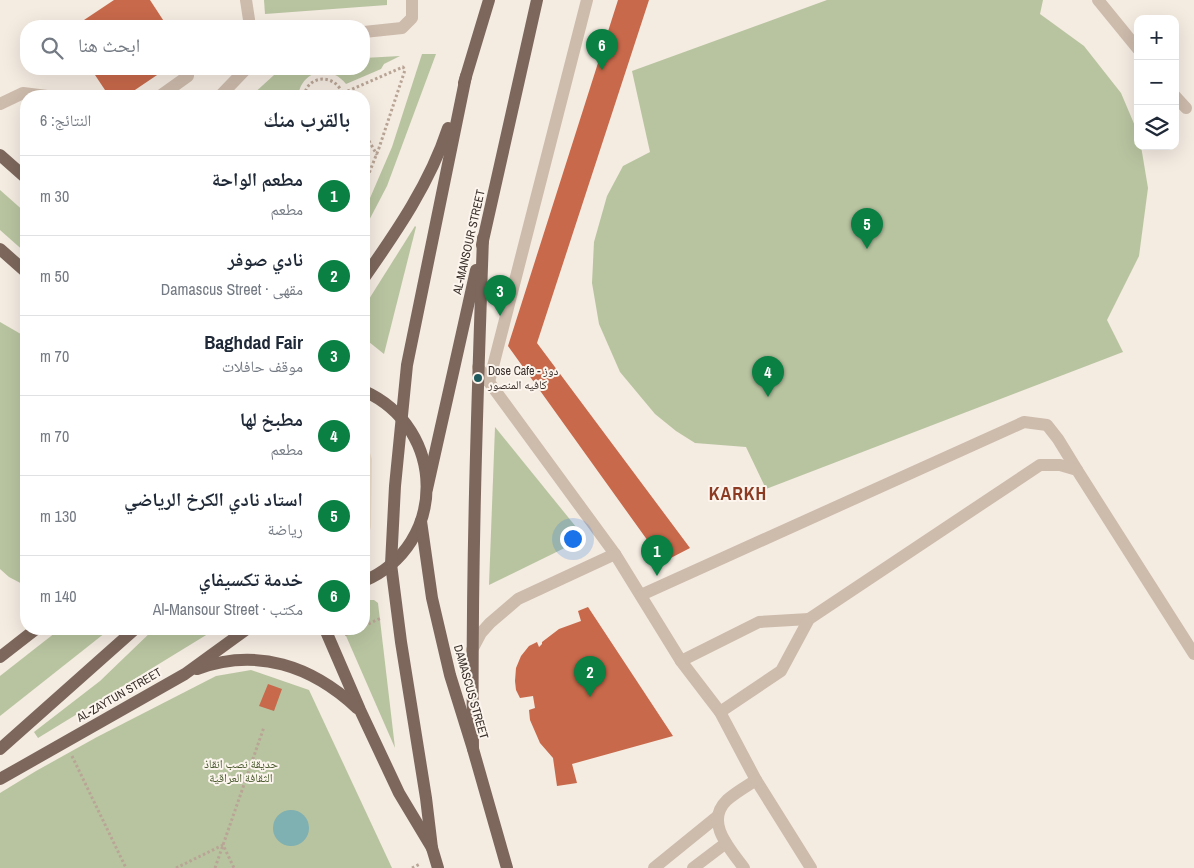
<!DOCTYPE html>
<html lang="ar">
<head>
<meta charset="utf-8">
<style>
	body { margin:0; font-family:"Archivo Narrow","Noto Naskh Arabic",sans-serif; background:#f2f2f3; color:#1f2937; direction:rtl }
	.controls { position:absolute; right:15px; top:15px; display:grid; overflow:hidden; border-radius:10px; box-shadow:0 5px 20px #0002 }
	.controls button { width:45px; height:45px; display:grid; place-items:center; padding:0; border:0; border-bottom:1px solid #e0e1e3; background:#fff; color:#1f2937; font:25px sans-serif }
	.you { position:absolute; left:572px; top:538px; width:18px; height:18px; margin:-12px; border:4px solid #fff; border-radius:50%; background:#1a73e8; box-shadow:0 0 0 8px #1a73e833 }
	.badge { display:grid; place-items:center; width:32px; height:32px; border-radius:50%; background:#0b8043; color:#fff; font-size:16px; font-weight:700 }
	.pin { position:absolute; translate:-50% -41px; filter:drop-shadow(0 1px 2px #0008) }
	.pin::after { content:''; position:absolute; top:26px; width:18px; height:15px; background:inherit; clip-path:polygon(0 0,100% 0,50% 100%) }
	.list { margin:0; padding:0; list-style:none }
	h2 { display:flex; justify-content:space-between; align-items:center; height:65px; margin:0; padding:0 20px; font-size:21px }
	h2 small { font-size:16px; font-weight:400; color:#747a83 }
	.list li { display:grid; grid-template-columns:32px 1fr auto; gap:15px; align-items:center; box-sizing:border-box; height:80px; padding:0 20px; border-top:1px solid #e0e1e3 }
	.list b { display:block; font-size:19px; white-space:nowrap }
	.list p { margin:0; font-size:16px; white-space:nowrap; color:#747a83 }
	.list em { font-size:16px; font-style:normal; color:#747a83 }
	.icon { flex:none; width:28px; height:28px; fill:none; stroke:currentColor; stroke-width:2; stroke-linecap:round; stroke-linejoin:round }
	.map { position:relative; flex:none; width:1194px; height:868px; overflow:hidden; direction:ltr }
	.search { position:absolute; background:#fff; box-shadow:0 5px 20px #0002; left:20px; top:20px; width:350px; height:55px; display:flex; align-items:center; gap:12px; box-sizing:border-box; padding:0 18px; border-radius:20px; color:#747a83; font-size:19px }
	.panel { position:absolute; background:#fff; box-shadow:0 5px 20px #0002; left:20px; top:90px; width:350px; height:545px; border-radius:20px; direction:rtl }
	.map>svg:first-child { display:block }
	.green { fill:#b8c4a0 }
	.plaza { fill:#ecdcc8 }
	.water { fill:#7fb0b2 }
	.building { fill:#c8694b }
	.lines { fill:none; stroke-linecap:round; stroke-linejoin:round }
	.path { stroke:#b9a596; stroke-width:3; stroke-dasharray:2.5 2.5; stroke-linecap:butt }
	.minor { stroke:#cdbbac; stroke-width:12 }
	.major { stroke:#7d675c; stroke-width:12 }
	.poi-dot { fill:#1f5a5e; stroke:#fbf5ee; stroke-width:2 }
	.labels { text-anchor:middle; stroke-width:4; stroke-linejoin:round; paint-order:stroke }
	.street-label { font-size:12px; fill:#3b302b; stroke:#fbf5ee }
	.poi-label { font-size:12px; fill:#3b302b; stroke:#fbf5ee; text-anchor:start }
	.park-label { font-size:12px; fill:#4a5a2e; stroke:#fbf5ee }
	.district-label { font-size:18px; font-weight:bold; letter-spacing:1px; fill:#8c3b22; stroke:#fbf5ee }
</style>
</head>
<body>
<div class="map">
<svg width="1194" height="868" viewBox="0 0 1194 868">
	<rect width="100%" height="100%" fill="#f4ebe1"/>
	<g class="green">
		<polygon points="264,0 387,0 387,5 265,14"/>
		<polygon points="827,0 1043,0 1040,14 1084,46 1121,93 1138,133 1138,146 1141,146 1148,188 1139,256 1107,320 1123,352 766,489 746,447 695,443 676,431 655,414 620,372 599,324 592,283 594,242 607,196 623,166 650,152 632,71"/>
		<polygon points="422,54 436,54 387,186 364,230 364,212 392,147"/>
		<path d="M400 56 384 64 381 69 346 84C330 64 302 70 298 96H251L274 75 285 69H364V58Z"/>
		<polygon points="0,190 26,213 26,253 0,230"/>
		<polygon points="415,226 416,227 384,354 364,338 364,307"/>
		<polygon points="0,322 26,337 26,586 9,577 0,569"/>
		<polygon points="495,427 585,538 489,585"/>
		<polygon points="367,600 374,600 378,603 395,748 343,629 364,629 364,601"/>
		<polygon points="60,629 110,629 0,716 0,676"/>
		<polygon points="154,629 216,629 38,738 34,732 100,681"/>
		<polygon points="251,670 309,690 392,868 0,868 0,793 36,771 97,737 216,676"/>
	</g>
	<polygon class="plaza" points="364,435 372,459 371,527 364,547"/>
	<circle class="water" cx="291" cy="828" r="18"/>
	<g class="building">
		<polygon points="114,0 150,0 167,26 75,26"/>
		<polygon points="618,0 649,0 537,343 690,548 663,562 508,346"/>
		<polygon points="91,69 166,69 126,96 109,96"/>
		<polygon points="588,607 673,736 572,764 577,783 557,786 553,758 540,743 530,720 529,710 535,708 533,696 520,698 516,690 515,681 516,668 521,656 529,646 537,642 539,647 542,644 542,642 559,629 581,621 578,611"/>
		<polygon points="268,684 282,689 274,711 259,706"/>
	</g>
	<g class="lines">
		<g class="path">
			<polyline points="343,93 403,67 405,70 379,148 364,186"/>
			<path d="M304 96C308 73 338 74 343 96"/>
			<polyline points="364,132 377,155"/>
			<polyline points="364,626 381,618"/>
			<polyline points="345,635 357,629"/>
			<polyline points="72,756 126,868"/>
			<polyline points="176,868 223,845 234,868"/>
			<polyline points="215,868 264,727"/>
			<polyline points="412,868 420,864"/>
		</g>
		<g class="minor">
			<polyline points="246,0 250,26"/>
			<polyline points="1098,0 1138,49"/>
			<polyline points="364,32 402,28 412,18 412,0"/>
			<polyline points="160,96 188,76"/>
			<polyline points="220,96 246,69"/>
			<polyline points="1175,96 1186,108"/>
			<polyline points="0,104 23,93 47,96"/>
			<polyline points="478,367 615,554 681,661 720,712 756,780 811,868"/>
			<polyline points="489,382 587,0"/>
			<polyline points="641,595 1024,422 1047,425 1058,439 1077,470"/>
			<polyline points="472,650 481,633 490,623 518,599 615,554"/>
			<polyline points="681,661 759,622 809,619"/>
			<polyline points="720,712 781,671 809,619 1040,465 1060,465 1077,470 1194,654"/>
			<polyline points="654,868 718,816"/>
			<polyline points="693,868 726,843"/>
			<path d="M744 868C730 849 704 822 727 800 736 792 747 786 756 780"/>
		</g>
		<g class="major">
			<polyline points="464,83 489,0"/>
			<polyline points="0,155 26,178"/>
			<polyline points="482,245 537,0"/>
			<polyline points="0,249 26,272"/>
			<path d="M364 278C397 231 430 183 448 128"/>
			<path d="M364 391C447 428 448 545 364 581"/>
			<polyline points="427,489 476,270"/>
			<polyline points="421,521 432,598 450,675 473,749 507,868"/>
			<polyline points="325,629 360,710 399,793 432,848 438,868"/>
			<polyline points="0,657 36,629"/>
			<path d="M197 669C257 647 312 666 357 708"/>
			<polyline points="0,749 135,629"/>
			<path d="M473 749C471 579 477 408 483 238"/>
			<polyline points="0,779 185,674 247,629"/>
			<polyline points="432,848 426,798 401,642 391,564 395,486 407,365 466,76"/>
		</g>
	</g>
	<circle class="poi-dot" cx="478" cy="378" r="5"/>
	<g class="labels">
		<g class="street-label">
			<text transform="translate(469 242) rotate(-77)" y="4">AL-MANSOUR STREET</text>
			<text transform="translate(471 692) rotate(74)" y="4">DAMASCUS STREET</text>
			<text transform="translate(119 695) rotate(-30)" y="4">AL-ZAYTUN STREET</text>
		</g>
		<g class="poi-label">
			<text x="488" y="375">Dose Cafe - دوز<tspan x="488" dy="14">كافيه المنصور</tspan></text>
		</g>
		<g class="park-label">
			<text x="241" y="768">حديقة نصب انقاذ<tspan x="241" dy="14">الثقافة العراقية</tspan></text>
		</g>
		<g class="district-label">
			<text x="738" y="500">KARKH</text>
		</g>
	</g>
</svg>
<div class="controls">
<button>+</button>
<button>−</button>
<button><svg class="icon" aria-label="layers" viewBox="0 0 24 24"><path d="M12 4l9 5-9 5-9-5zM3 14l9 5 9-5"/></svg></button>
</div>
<div class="you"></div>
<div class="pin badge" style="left:657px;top:576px">1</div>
<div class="pin badge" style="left:590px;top:697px">2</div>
<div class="pin badge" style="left:500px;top:316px">3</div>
<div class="pin badge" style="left:768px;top:397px">4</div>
<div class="pin badge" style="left:867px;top:249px">5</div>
<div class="pin badge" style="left:602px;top:70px">6</div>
<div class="search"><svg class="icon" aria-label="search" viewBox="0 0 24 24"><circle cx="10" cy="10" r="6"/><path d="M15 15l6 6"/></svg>ابحث هنا</div>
<section class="panel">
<h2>بالقرب منك<small>النتائج: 6</small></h2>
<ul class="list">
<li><span class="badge">1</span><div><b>مطعم الواحة</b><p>مطعم</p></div><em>30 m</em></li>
<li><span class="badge">2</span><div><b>نادي صوفر</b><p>مقهى · Damascus Street</p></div><em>50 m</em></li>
<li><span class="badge">3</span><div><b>Baghdad Fair</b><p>موقف حافلات</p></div><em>70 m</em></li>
<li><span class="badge">4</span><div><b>مطبخ لها</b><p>مطعم</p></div><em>70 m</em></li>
<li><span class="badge">5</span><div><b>استاد نادي الكرخ الرياضي</b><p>رياضة</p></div><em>130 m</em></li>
<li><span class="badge">6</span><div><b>خدمة تكسيفاي</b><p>مكتب · Al-Mansour Street</p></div><em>140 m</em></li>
</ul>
</section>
</div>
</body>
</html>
